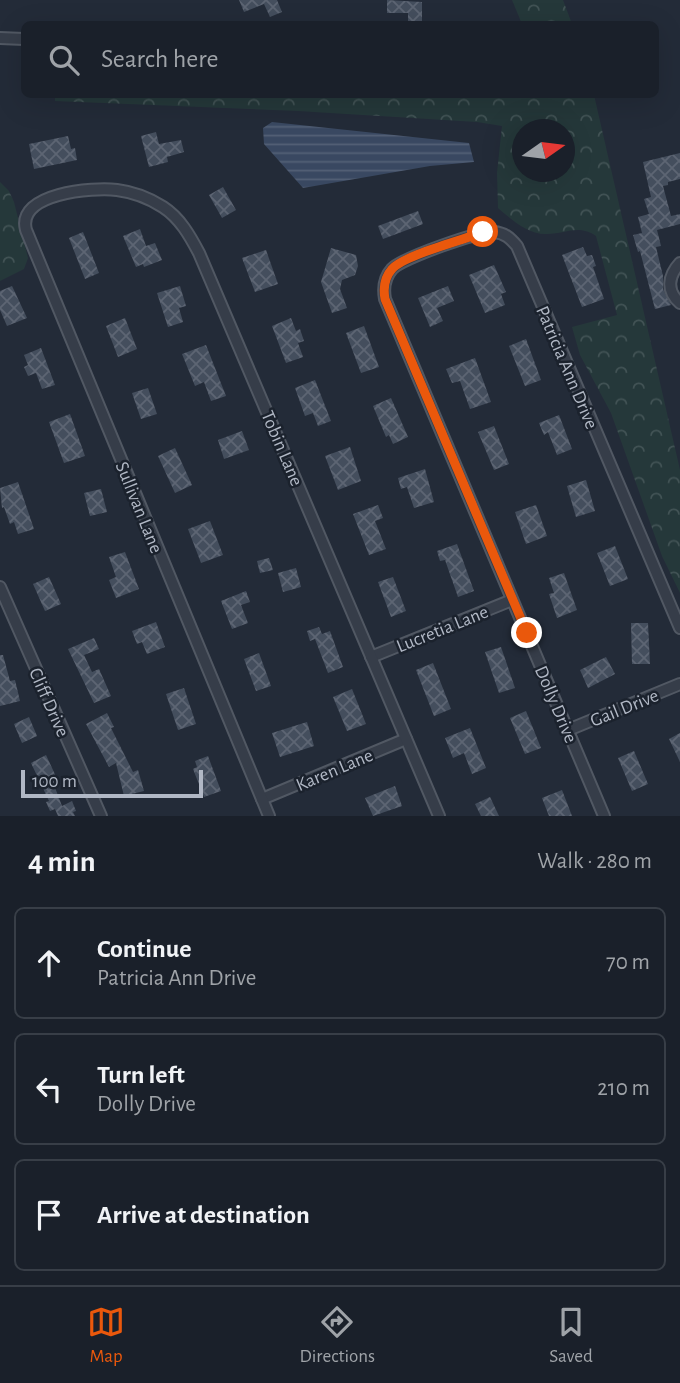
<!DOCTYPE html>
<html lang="en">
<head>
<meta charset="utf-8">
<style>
	body { margin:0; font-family:"Alegreya Sans",sans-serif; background:#272d36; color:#f1f3f6 }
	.compass { position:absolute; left:512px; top:119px; width:63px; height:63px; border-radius:50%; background:#1a202a; box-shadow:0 7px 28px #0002; rotate:76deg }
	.scale { position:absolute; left:21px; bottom:18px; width:182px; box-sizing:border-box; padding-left:7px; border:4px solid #b1b8c5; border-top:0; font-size:19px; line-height:24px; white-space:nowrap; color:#b1b8c5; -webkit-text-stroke:5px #1b222d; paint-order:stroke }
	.stop { position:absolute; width:21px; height:21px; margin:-16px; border:5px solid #ea580c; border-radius:50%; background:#fff }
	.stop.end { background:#ea580c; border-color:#fff; box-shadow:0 2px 7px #0008 }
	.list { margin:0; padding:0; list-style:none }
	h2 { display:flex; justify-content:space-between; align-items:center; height:91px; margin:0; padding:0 28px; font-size:30px }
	h2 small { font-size:23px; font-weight:400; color:#9fa3a8 }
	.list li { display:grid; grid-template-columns:46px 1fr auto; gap:21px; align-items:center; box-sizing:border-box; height:112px; margin:0 14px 14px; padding:0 14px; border:2px solid #383e47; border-radius:10px }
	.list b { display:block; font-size:26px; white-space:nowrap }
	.list p { margin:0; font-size:23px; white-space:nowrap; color:#9fa3a8 }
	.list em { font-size:23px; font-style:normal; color:#9fa3a8 }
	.icon { flex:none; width:38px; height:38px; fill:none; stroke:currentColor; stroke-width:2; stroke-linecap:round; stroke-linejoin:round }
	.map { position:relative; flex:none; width:680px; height:816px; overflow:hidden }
	.search { position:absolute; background:#1a202a; box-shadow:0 7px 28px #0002; left:21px; right:21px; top:21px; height:77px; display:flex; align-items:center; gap:18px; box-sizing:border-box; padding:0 24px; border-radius:10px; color:#9fa3a8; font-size:26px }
	.sheet { height:469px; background:#1a202a }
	nav { display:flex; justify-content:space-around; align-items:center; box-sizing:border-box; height:98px; border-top:2px solid #383e47; background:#1a202a; font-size:19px; color:#9fa3a8 }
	nav a { display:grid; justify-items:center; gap:4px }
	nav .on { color:#ea580c }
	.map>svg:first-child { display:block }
	.forest { fill:url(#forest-crowns); fill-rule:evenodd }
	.water { fill:url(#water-rules) }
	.building { fill:url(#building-cross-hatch) }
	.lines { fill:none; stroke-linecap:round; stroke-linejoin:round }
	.street-casing { stroke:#515863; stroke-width:14 }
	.street { stroke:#363d49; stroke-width:10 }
	.route { stroke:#ea580c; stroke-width:9 }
	.labels { text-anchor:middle; stroke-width:5; stroke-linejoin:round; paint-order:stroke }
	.street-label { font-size:19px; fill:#b1b8c5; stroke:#1b222d }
</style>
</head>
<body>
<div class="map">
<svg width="680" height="816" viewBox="0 0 680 816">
	<defs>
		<pattern id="forest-crowns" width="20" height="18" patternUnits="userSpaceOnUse" patternTransform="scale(1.75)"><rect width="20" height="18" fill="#25383a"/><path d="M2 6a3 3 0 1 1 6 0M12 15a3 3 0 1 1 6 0" fill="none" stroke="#425355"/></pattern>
		<pattern id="water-rules" width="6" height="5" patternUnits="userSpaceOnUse" patternTransform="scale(1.75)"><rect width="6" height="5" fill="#394861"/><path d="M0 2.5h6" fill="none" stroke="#536076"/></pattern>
		<pattern id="building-cross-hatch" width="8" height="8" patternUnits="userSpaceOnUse" patternTransform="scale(1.75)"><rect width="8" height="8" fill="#444e5d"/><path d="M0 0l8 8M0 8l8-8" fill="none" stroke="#5d6573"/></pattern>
	</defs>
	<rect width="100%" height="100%" fill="#232b38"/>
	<g class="forest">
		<polygon points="512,0 563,0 572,24 522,24"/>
		<path d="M55 95H594L680 470V593L662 556 611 413 580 355 572 327 617 315 596 236C578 224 566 234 547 234 528 235 511 219 498 208L497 173 502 126 477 122 298 111 55 101ZM522 130H564V172H522Z"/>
		<polygon points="0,182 9,191 14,202 28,258 24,269 0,281"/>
	</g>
	<polygon class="water" points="272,122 469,143 474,162 430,166 303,188 264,144 263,128"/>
	<g class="building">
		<polygon points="239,0 277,0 282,12 270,17 264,4 244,12"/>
		<polygon points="387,0 422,2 422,22 408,22 408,13 387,13"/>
		<polygon points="156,132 159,144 181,140 184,152 167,157 168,162 149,167 141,136"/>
		<polygon points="68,136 71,149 75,148 77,160 34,169 29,144"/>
		<polygon points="680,153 680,179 668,182 668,185 663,186 671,216 680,214 680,224 657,230 661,246 656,247 663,276 663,289 671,305 655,309 640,251 638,252 633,235 642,233 638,217 649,214 644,199 651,197 643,162"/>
		<polygon points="223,187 236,210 222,218 209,195"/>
		<polygon points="418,211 423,224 383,239 378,226"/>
		<polygon points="140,229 146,246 155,243 162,260 144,267 143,264 136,267 123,236"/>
		<polygon points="83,232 99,273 85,279 69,238"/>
		<polygon points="583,247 587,256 592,255 596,266 593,267 604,299 582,307 562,255"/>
		<polygon points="331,248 356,255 358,266 355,275 342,280 340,289 347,308 332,313 321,282"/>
		<polygon points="266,250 278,284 255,292 242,258"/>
		<polygon points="494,265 506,292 501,294 505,305 485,313 469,275"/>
		<polygon points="12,286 27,318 7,326 0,310 0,291"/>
		<polygon points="180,286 186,306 179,308 183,322 168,327 157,293"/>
		<polygon points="448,286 454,301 437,308 443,321 430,327 418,298"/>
		<polygon points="125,318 137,349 118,357 106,326"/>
		<polygon points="291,318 296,331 300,329 304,341 298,343 303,357 286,363 272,326"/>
		<polygon points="364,326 379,367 361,373 346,333"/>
		<polygon points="526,339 541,380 525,386 509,346"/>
		<polygon points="206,345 226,396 211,401 204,382 195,386 182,354"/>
		<polygon points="41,348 55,385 42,389 36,373 28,376 24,367 28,365 24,355"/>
		<polygon points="475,358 491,402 470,409 460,381 452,383 446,369"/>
		<polygon points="315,380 331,421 318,426 313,413 305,416 295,388"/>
		<polygon points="148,388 157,414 141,419 132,393"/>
		<polygon points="391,398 408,437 393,444 389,435 386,437 373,406"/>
		<polygon points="70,414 85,456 64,463 49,422"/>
		<polygon points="559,415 572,449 557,455 548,432 544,435 539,423"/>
		<polygon points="494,426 509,464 494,470 478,432"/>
		<polygon points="242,431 249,450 224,459 218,440"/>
		<polygon points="350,447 361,481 338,490 325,456"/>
		<polygon points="175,448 192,485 175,493 158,456"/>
		<polygon points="425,469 434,502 414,508 407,487 401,489 398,478"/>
		<polygon points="586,480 595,511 576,517 567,486"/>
		<polygon points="18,482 34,529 18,534 14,522 10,524 4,507 2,508 0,488"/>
		<polygon points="101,489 107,512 90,516 84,493"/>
		<polygon points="378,505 383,518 375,521 386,549 369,555 353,514"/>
		<polygon points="536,505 547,536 526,544 515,512"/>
		<polygon points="210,521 223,555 201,563 188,529"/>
		<polygon points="457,544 474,591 458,597 445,560 440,561 437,551"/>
		<polygon points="615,546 628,579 610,586 597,553"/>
		<polygon points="125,552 139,589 116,598 109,580 116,577 109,557"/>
		<polygon points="269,558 273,570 260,573 257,561"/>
		<polygon points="296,568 301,587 283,592 278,573"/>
		<polygon points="564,573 577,610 557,618 549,594 554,593 549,578"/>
		<polygon points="49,577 61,604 45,611 33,584"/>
		<polygon points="393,577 406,611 391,617 378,582"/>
		<polygon points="246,591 250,602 241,605 248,623 232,629 221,601"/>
		<polygon points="156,622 165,647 147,654 142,642 137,644 132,631"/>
		<polygon points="631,623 648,623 650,664 632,664"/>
		<polygon points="319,627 322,634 330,631 343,667 328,673 315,639 310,641 307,631"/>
		<polygon points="94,638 99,649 84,655 92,672 99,669 111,696 94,703 68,649"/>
		<polygon points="501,647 515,688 499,693 485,652"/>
		<polygon points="259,653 271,686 256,691 244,659"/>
		<polygon points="0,655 3,655 10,681 15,680 20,701 0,706"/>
		<polygon points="606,657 615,674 588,688 580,670"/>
		<polygon points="433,663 451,709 434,716 416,670"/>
		<polygon points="184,688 196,724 178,730 166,694"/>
		<polygon points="352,689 366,724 347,731 333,697"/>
		<polygon points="526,711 541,748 525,754 510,718"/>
		<polygon points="107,713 114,727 111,728 133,772 138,770 144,791 124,796 116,763 109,767 86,724"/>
		<polygon points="29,717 37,736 22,743 14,724"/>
		<polygon points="307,722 314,746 280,757 272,733"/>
		<polygon points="470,728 486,768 472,774 464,753 453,758 445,738"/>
		<polygon points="680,733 680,762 669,739"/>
		<polygon points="634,751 648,784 632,791 618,758"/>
		<polygon points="46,755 59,783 54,785 62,806 72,801 76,811 73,812 75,816 58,816 55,809 50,811 46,802 49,801 31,763"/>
		<polygon points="208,756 221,791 204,797 193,769 197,767 195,761"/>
		<polygon points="395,786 402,806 373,816 365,798"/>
		<polygon points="562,790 572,816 549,816 542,798"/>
		<polygon points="490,797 499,816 481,816 475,804"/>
	</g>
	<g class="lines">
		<defs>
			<g id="street">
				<polyline points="0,38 24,39"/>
				<path d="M680 263C668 276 666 291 680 303"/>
				<polyline points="0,587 101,816"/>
				<polyline points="371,657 512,600"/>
				<polyline points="568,730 680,684"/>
				<polyline points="262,799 406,739"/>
				<path d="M269 816 26 230C16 193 93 187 117 190 133 192 149 198 163 207 180 218 190 236 199 253L439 816"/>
				<path d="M604 816 385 299C383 288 384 278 392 269 402 258 479 231 494 232 505 233 510 238 517 246L680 628"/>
			</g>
		</defs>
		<use href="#street" class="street-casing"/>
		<use href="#street" class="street"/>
	</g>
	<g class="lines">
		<path class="route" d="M483 232C464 240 404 255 392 269 384 278 383 288 385 299L527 633"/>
	</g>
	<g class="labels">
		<g class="street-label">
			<text transform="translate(568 367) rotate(67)" y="7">Patricia Ann Drive</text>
			<text transform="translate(283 448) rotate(67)" y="7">Tobin Lane</text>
			<text transform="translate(140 507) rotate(68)" y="7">Sullivan Lane</text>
			<text transform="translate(442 628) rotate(-22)" y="7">Lucretia Lane</text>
			<text transform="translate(50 702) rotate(66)" y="7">Cliff Drive</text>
			<text transform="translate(557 704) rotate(67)" y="7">Dolly Drive</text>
			<text transform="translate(624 707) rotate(-22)" y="7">Gail Drive</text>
			<text transform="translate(334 769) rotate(-23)" y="7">Karen Lane</text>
		</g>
	</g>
</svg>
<svg class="compass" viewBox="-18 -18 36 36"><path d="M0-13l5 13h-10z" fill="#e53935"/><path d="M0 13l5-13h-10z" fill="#9fa3a8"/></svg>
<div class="scale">100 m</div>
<div class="stop" style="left:483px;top:232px"></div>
<div class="stop end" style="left:527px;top:633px"></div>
<div class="search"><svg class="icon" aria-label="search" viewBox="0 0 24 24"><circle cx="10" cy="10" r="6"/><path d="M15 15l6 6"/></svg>Search here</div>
</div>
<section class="sheet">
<h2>4 min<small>Walk · 280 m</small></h2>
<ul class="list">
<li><svg class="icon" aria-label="ahead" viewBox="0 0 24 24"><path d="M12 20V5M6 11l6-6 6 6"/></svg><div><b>Continue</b><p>Patricia Ann Drive</p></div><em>70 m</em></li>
<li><svg class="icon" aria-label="left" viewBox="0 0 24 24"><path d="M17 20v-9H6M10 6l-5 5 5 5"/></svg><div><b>Turn left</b><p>Dolly Drive</p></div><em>210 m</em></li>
<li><svg class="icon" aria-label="arrive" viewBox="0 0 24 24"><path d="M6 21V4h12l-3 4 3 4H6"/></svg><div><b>Arrive at destination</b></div></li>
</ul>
</section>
<nav>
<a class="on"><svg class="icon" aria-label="map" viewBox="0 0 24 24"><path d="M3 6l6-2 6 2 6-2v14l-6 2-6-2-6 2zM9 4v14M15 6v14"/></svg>Map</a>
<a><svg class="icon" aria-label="directions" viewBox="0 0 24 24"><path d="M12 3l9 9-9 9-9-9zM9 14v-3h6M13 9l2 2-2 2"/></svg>Directions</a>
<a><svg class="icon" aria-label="saved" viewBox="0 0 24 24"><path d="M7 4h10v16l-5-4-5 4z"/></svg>Saved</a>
</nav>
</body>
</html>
